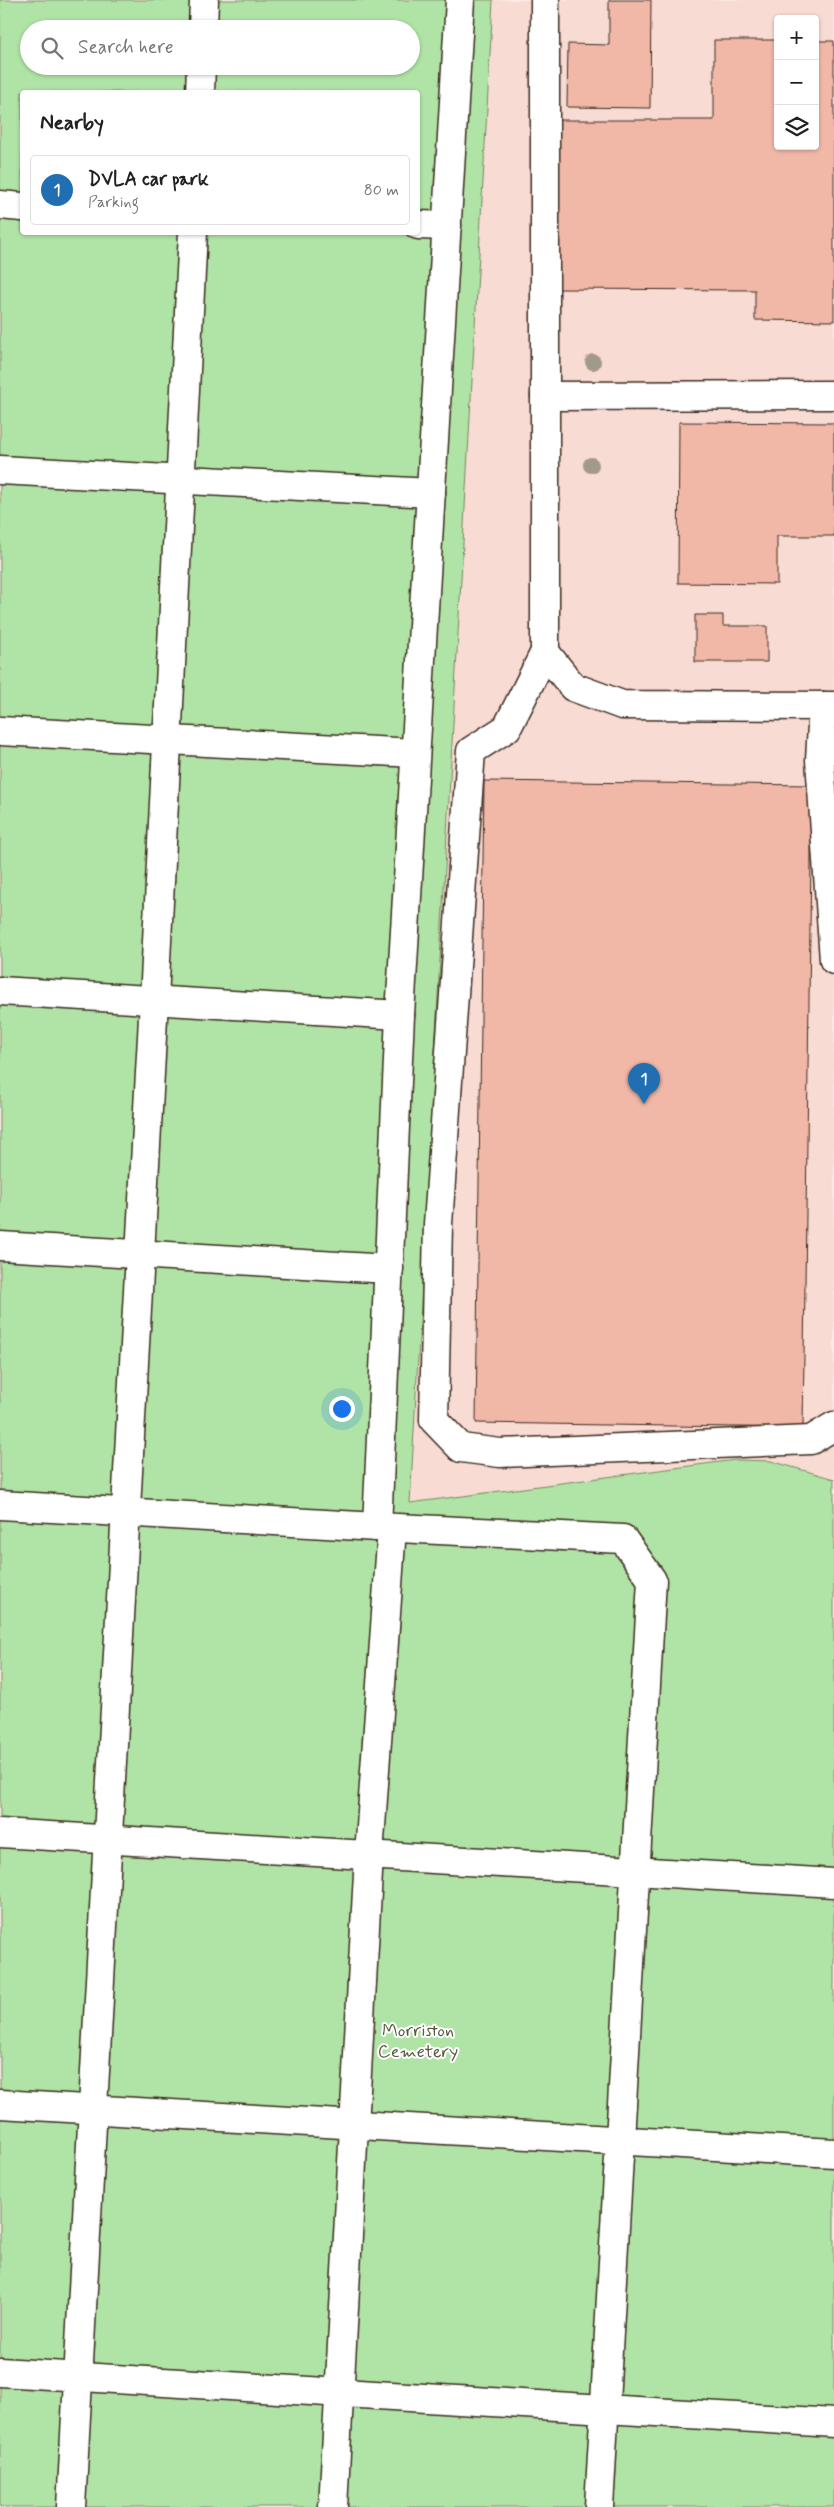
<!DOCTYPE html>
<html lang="en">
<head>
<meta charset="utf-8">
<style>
	body { margin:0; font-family:Mynerve,sans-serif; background:#f2f2f2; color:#202124 }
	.controls { position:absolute; right:15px; top:15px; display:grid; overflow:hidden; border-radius:5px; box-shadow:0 1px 4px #0004 }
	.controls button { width:45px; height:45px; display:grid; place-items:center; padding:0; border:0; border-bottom:1px solid #e0e0e0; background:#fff; color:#202124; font:25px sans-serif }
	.you { position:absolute; left:341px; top:1408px; width:18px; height:18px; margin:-12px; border:4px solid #fff; border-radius:50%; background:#1a73e8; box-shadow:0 0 0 8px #1a73e833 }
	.badge { display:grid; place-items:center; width:32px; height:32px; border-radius:50%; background:#1f6fb2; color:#fff; font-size:16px; font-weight:700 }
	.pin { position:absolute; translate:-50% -41px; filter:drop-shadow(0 1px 2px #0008) }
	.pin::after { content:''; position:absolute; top:26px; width:18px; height:15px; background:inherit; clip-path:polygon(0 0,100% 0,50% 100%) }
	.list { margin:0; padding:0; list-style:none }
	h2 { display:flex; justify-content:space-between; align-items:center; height:65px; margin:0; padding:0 20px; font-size:21px }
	h2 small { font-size:16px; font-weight:400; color:#757577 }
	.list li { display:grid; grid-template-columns:32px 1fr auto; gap:15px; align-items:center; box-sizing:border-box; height:70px; margin:0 10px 10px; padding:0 10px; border:1px solid #e0e0e0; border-radius:5px }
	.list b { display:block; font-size:19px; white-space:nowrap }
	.list p { margin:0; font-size:16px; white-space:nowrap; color:#757577 }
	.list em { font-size:16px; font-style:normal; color:#757577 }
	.icon { flex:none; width:28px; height:28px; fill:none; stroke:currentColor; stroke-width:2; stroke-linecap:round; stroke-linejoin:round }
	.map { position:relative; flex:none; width:834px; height:2507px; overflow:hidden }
	.search { position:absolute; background:#fff; box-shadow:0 1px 4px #0004; left:20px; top:20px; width:400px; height:55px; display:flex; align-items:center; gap:12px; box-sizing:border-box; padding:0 18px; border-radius:28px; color:#757577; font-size:19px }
	.panel { position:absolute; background:#fff; box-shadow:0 1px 4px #0004; left:20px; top:90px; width:400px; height:145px; border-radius:5px }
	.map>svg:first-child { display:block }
	.built { fill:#f8dbd3; fill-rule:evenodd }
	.green { fill:#b0e4a6; stroke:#768762; fill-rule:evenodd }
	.building { fill:#f1b8a8; stroke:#3b2a1e }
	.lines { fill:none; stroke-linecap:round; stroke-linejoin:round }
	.minor-casing { stroke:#3b2a1e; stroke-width:31 }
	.minor { stroke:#fff; stroke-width:28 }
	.tree { fill:#a19a8a }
	.labels { text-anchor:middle; stroke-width:4; stroke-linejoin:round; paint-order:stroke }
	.park-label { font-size:18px; fill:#585840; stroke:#fff }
</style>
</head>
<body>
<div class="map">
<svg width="834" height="2507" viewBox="0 0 834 2507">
	<rect width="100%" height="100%" fill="#fbeae5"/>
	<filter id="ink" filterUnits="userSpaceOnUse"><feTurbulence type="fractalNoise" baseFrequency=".02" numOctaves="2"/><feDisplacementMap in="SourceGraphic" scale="10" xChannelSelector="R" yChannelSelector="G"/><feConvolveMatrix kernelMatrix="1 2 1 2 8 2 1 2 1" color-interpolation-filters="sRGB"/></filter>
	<g filter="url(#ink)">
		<path class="built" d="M493 0H834V1479L771 1461 410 1503ZM778 19H815V146H778Z"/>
		<path class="green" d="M0 0H493L410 1503 735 1460 771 1461 834 1479V2507H0ZM29 29H411V66H29ZM22 92H418V232H22Z"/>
		<g class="building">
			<polygon points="609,0 651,0 650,108 567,107 568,44 609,45"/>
			<polygon points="714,40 778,40 778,146 815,146 815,41 834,41 834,321 755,320 755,290 557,289 558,120 714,120"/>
			<polygon points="679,422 834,423 834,536 777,536 777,584 678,583"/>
			<polygon points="695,615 723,615 723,626 767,626 767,662 695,662"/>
			<polygon points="484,781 812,785 803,1428 476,1423"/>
		</g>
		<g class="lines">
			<defs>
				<g id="minor">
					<polyline points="545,0 545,652 573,687 622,705 834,706"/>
					<polyline points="203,29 204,0"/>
					<polyline points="200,92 201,66"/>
					<polyline points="0,205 22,207"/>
					<polyline points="418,225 447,226"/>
					<polyline points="545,396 834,395"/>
					<polyline points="0,470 431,493"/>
					<polyline points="545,652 507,728 471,751 438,1224 434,1420 461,1448 500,1453 811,1440 834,1426"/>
					<polyline points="823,706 820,760 834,960"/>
					<polyline points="0,731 415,753"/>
					<polyline points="0,991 400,1015 460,0"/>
					<polyline points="400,1015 377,1527 623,1539 652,1580 599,2507"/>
					<polyline points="0,1246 389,1269"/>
					<polyline points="0,1505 377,1527"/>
					<polyline points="0,1833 834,1883"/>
					<polyline points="0,2104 834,2153"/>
					<polyline points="0,2372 834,2423"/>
					<polyline points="71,2507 154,1000 193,232"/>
					<polyline points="333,2507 369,1855 392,1528"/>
				</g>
			</defs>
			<use href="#minor" class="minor-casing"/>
			<use href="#minor" class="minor"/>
		</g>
		<g class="tree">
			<circle cx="593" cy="362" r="8"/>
			<circle cx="591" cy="465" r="8"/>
		</g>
	</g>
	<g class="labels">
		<g class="park-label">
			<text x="418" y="2036">Morriston<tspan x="418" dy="21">Cemetery</tspan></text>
		</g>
	</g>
</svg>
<div class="controls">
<button>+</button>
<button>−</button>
<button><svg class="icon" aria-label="layers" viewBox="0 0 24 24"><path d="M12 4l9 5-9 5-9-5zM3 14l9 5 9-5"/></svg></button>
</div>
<div class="you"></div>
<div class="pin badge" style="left:644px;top:1104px">1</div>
<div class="search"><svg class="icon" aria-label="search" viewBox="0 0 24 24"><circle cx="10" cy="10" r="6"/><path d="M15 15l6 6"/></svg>Search here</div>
<section class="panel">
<h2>Nearby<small></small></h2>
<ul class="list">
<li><span class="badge">1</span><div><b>DVLA car park</b><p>Parking</p></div><em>80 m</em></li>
</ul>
</section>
</div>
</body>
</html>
